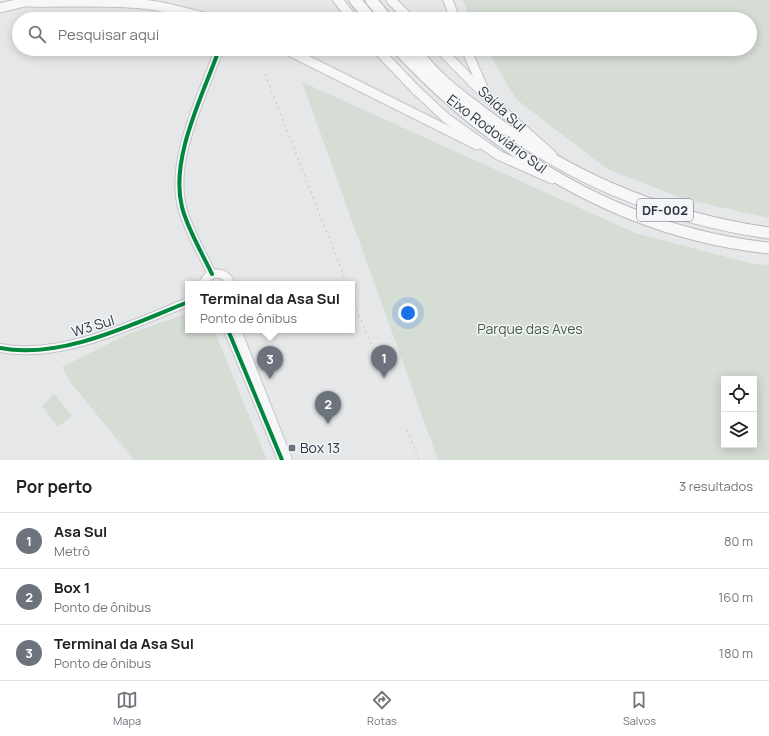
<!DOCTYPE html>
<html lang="pt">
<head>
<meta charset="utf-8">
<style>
	body { margin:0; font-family:Manrope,sans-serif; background:#f2f2f2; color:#202124 }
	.controls { position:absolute; right:12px; bottom:12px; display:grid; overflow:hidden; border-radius:0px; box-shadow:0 2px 10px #0003 }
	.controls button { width:36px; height:36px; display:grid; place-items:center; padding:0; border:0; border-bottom:1px solid #e0e0e0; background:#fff; color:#202124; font:20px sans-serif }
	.you { position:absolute; left:408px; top:313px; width:14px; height:14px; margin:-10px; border:3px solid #fff; border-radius:50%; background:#1a73e8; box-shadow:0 0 0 6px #1a73e833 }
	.badge { display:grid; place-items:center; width:26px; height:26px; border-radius:50%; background:#6d737c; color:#fff; font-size:13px; font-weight:700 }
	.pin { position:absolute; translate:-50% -33px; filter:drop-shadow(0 1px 2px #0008) }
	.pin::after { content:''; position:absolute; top:21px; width:14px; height:12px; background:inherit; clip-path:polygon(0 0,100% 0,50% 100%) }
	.popup { position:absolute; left:185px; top:281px; width:170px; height:52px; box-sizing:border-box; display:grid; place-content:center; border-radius:0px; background:#fff; filter:drop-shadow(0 1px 3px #0005); font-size:13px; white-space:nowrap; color:#757577 }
	.popup b { font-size:15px; color:#202124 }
	.popup::after { content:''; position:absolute; left:50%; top:100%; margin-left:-8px; border:8px solid transparent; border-top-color:#fff }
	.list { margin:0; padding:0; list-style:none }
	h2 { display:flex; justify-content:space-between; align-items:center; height:52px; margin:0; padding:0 16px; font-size:17px }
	h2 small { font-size:13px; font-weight:400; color:#757577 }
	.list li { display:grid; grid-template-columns:26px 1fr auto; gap:12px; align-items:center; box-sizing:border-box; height:56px; padding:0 16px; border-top:1px solid #e0e0e0 }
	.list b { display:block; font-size:15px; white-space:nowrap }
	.list p { margin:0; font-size:13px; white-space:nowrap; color:#757577 }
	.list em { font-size:13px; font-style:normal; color:#757577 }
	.icon { flex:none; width:22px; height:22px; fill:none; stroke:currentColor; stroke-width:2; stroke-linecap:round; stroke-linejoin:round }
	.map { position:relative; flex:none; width:769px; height:460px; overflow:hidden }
	.search { position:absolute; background:#fff; box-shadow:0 2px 10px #0003; left:12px; right:12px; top:12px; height:44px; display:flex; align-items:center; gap:10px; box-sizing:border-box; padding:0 14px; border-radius:22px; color:#757577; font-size:15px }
	.sheet { height:220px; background:#fff }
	nav { display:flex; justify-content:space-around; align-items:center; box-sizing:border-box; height:56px; border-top:1px solid #e0e0e0; background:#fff; font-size:11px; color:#757577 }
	nav a { display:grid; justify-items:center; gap:2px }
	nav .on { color:#6d737c }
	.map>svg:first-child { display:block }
	.green { fill:#d6ddd5; fill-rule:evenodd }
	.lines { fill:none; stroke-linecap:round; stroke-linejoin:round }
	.secondary-casing { stroke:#c3c5c7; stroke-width:10 }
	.primary-casing { stroke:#c1c4c7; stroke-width:11 }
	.highway-casing { stroke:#b7babe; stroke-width:13 }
	.secondary { stroke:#f7f7f8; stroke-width:8 }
	.primary { stroke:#f7f7f8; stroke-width:9 }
	.highway { stroke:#f7f7f8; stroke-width:11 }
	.rail { stroke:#cecfd1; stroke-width:1.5; stroke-dasharray:2 4; stroke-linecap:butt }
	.cycleway-casing { stroke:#f3f5f8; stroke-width:6 }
	.cycleway { stroke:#00873e; stroke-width:4 }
	.poi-dot { fill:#6d737c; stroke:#f3f5f8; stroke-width:1.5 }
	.labels { text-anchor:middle; stroke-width:3; stroke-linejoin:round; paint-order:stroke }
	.shield { fill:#f3f5f8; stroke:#686f79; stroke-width:1 }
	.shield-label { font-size:13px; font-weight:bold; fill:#2c3542 }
	.street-label { font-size:14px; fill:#2c3542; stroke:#f3f5f8 }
	.park-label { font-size:14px; fill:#435d3a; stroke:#f3f5f8 }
	.poi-label { font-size:14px; fill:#2c3542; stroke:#f3f5f8; text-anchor:start }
</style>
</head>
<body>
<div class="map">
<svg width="769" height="460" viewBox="0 0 769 460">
	<rect width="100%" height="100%" fill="#e5e7e9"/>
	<g class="green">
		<polygon points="463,0 769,0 769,218 684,199 607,169 516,99 487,49 750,49 750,19 470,19"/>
		<path d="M302 82 635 233 753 264 769 265V460H438ZM724 379H754V445H724Z"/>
		<polygon points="188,313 188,330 214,330 267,460 134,460 71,383 62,367 126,335"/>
		<polygon points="54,394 72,416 58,427 42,406"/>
	</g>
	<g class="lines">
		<defs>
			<g id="secondary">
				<path d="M212 274C203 255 187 228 182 207 170 160 201 99 217 55L223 49"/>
				<path d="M203 284C209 270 225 270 231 284"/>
				<polyline points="228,330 282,460"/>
				<polyline points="237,330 288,460"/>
				<path d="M0 348C60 360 133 324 188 302"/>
			</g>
			<g id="primary">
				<polyline points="338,0 353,19"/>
				<polyline points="391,0 410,19"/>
				<polyline points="448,0 455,19"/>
				<path d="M28 2C66 3 104 0 142 4 165 6 188 13 211 19"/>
				<polyline points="0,8 33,0"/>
				<polyline points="285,49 477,145"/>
				<polyline points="377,49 415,89 446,118 498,155 552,179"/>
				<polyline points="440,49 487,97 552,155"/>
				<polyline points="466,49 485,92"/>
			</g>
			<g id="highway">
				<polyline points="355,0 371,19"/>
				<polyline points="371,0 387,19"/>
				<path d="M398 49C499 156 620 232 769 248"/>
				<path d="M414 49C422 59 430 69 440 78 453 91 468 101 482 112 568 178 663 218 769 233"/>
			</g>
		</defs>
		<use href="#secondary" class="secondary-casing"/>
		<use href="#primary" class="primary-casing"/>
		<use href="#highway" class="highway-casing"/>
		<use href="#secondary" class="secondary"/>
		<use href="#primary" class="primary"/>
		<use href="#highway" class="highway"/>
		<g class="rail">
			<polyline points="265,74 347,284"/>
			<polyline points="352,298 373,349"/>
			<polyline points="407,430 419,460"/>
		</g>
		<defs>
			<g id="cycleway">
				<path d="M212 274C203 255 187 228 182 207 170 160 201 99 217 55L223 49"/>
				<polyline points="228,330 282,460"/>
				<path d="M0 348C60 360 133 324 188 302"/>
			</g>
		</defs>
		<use href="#cycleway" class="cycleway-casing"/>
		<use href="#cycleway" class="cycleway"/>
	</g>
	<rect class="poi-dot" x="288" y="444" width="8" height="8" rx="2"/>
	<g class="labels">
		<rect class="shield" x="637" y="199" width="56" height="22" rx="3"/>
		<g class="shield-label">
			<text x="665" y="215">DF-002</text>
		</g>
		<g class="street-label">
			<text transform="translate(502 109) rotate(43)" y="5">Saída Sul</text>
			<text transform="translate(497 134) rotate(37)" y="5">Eixo Rodoviário Sul</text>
			<text transform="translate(93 326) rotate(-17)" y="5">W3 Sul</text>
		</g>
		<g class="park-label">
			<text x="530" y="334">Parque das Aves</text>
		</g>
		<g class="poi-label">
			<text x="300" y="453">Box 13</text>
		</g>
	</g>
</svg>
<div class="controls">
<button><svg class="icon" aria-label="locate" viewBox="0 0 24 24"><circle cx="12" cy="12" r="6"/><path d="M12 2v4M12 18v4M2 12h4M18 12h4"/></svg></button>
<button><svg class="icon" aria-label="layers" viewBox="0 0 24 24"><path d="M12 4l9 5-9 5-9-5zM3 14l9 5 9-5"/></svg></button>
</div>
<div class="you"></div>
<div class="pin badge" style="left:384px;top:378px">1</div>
<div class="pin badge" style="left:328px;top:424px">2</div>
<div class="pin badge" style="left:270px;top:379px">3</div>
<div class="popup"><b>Terminal da Asa Sul</b>Ponto de ônibus</div>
<div class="search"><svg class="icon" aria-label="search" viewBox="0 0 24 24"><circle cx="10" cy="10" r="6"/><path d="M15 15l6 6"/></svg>Pesquisar aqui</div>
</div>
<section class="sheet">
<h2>Por perto<small>3 resultados</small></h2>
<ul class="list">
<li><span class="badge">1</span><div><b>Asa Sul</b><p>Metrô</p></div><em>80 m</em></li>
<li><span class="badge">2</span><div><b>Box 1</b><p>Ponto de ônibus</p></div><em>160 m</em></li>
<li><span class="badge">3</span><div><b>Terminal da Asa Sul</b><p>Ponto de ônibus</p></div><em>180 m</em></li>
</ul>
</section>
<nav>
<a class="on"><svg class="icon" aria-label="map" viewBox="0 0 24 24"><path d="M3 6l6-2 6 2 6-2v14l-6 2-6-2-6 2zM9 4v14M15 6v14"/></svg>Mapa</a>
<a><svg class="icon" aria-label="directions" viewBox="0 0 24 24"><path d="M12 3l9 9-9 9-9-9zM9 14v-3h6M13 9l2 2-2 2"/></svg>Rotas</a>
<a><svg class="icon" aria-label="saved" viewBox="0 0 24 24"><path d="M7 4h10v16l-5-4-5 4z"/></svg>Salvos</a>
</nav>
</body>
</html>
